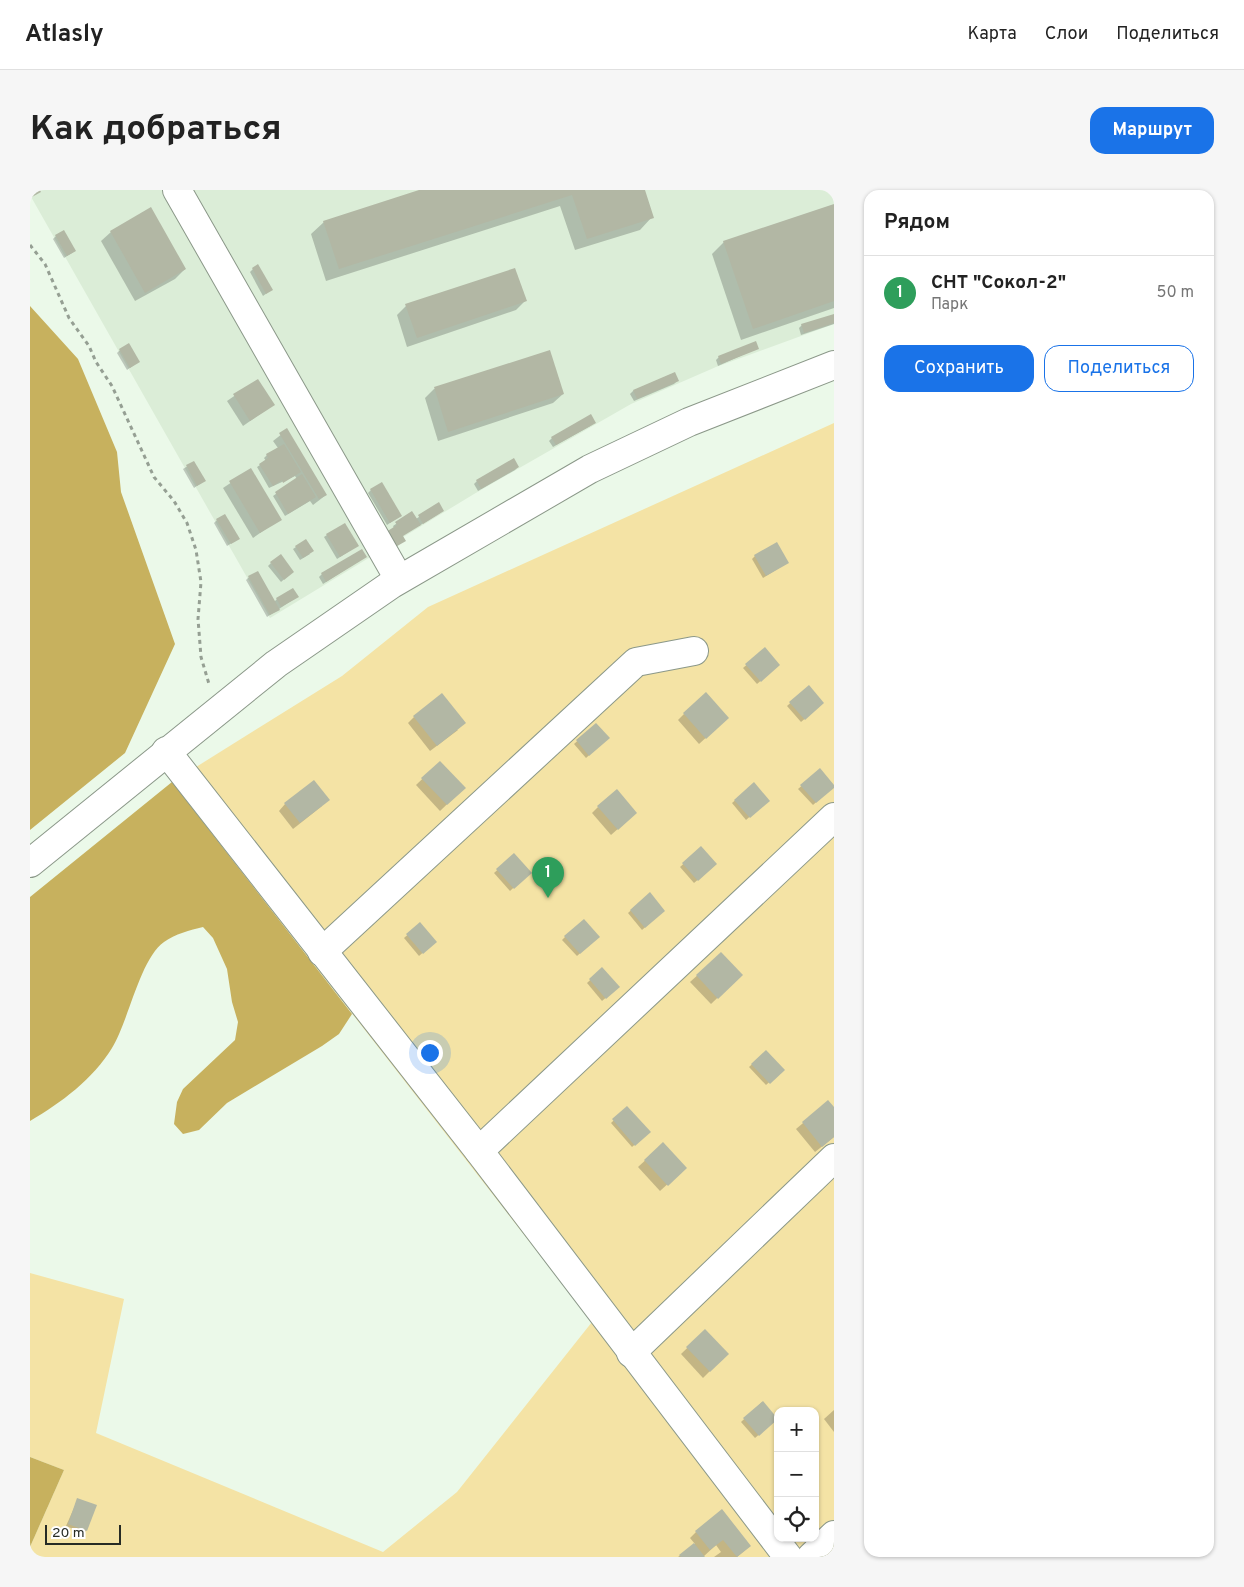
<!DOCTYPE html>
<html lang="ru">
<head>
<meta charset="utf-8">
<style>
	body { margin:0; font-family:Overpass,sans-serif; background:#f6f6f6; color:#222 }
	.controls { position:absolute; right:15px; bottom:15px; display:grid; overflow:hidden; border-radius:10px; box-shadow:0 1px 4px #0004 }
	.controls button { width:45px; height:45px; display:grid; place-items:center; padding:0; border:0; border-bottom:1px solid #e0e0e0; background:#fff; color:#222; font:25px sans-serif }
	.scale { position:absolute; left:15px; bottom:12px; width:76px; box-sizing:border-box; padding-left:5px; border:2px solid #262b25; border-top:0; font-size:14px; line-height:18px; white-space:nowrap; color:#262b25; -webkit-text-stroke:4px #fff; paint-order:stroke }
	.you { position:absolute; left:399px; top:862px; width:18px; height:18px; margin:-12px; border:4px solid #fff; border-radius:50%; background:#1a73e8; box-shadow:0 0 0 8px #1a73e833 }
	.badge { display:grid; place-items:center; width:32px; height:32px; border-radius:50%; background:#1a73e8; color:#fff; font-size:16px; font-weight:700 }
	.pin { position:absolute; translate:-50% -41px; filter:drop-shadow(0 1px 2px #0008) }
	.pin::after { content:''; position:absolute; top:26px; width:18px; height:15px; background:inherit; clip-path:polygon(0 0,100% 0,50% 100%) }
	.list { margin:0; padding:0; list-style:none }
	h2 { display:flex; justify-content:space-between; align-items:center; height:65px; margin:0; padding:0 20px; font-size:21px }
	h2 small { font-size:16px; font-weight:400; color:#767676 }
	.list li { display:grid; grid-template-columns:32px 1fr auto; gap:15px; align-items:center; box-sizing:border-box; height:75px; padding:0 20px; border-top:1px solid #e0e0e0 }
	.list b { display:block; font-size:19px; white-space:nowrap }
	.list p { margin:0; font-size:16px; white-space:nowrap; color:#767676 }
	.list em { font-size:16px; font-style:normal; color:#767676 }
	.actions { display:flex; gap:10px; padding:15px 20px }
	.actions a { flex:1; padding:11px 0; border:1px solid #1a73e8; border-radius:15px; text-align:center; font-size:18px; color:#1a73e8 }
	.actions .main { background:#1a73e8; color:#fff }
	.icon { flex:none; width:28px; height:28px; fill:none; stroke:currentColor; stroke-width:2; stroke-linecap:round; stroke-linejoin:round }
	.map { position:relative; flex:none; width:804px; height:1367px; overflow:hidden; border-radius:15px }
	header { display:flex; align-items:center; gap:30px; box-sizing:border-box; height:70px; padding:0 25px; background:#fff; border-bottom:1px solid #e0e0e0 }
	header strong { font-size:24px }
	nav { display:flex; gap:28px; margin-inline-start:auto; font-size:18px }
	.intro { display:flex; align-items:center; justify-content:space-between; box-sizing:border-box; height:120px; padding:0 30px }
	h1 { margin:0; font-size:35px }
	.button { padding:12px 22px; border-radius:15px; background:#1a73e8; color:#fff; font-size:18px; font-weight:700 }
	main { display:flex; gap:30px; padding:0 30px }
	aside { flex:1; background:#fff; border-radius:15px; box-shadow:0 1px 4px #0004 }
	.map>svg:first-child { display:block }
	.built { fill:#dbedd7 }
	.green { fill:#f4e3a5; fill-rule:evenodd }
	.forest { fill:#c7b15e }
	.shadow { fill:#0003 }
	.building { fill:#b2b7a4 }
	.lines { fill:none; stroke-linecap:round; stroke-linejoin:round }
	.minor-casing { stroke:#8b9889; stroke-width:30 }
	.path { stroke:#959f93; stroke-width:3; stroke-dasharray:4 4; stroke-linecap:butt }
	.minor { stroke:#fff; stroke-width:28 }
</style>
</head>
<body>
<header>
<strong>Atlasly</strong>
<nav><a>Карта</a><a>Слои</a><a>Поделиться</a></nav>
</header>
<div class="intro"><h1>Как добраться</h1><a class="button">Маршрут</a></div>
<main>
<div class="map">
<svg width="804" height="1367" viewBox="0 0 804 1367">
	<rect width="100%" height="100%" fill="#ebf9e9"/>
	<polygon class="built" points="0,0 804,0 804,134 686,177 601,214 444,304 240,428 0,5"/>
	<path class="green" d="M804 233V1367H0V1357L34 1280 0 1267V1083L94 1109 66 1243 353 1362 427 1302 562 1132 142 592 312 486 398 417ZM748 1221H785V1348H748Z"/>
	<g class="forest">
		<polygon points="0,116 48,169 87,262 91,302 145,454 95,563 0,640"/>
		<path d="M142 592 322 824 309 844 292 856 197 913 169 940 153 944 144 934 147 912 153 899 205 850 208 832 202 812 197 779 183 748 173 737C160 740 145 744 134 752 110 769 99 830 82 858 63 889 31 913 0 931V707Z"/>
		<polygon points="0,1267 34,1280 0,1357"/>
	</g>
	<g class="shadow">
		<polygon points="393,0 613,0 622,27 610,40 545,60 530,16 296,91 281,44 294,32"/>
		<polygon points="804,15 804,118 711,150 682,64 694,52"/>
		<polygon points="81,42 155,79 145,89 105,111 71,51"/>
		<polygon points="26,46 45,61 34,68 23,49"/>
		<polygon points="223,79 241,100 233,106 220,82"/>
		<polygon points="495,111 486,120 377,157 367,125 376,116"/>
		<polygon points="804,125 804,134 771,145 769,138 772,135"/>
		<polygon points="728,158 688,176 686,170 689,167"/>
		<polygon points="90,160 108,172 97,180 87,163"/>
		<polygon points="644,183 647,191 644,194 604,211 600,204 603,201"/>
		<polygon points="227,190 243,215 213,236 197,211"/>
		<polygon points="404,199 533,204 523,213 408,251 395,208"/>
		<polygon points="562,235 523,257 519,251 522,248"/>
		<polygon points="257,240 296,305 283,315 280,311 255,326 243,306 267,289 265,286 239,298 227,277 236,271 234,268 237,265 248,258 243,251"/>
		<polygon points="484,270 488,277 485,280 448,301 444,294 447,291"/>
		<polygon points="164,272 171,293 164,298 153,279"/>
		<polygon points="220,280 250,329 223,348 193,298"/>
		<polygon points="341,300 370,326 357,335 338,303"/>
		<polygon points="408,314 410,323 389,336 364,338 363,336 382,323 386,329"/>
		<polygon points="187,330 205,351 197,356 184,333"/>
		<polygon points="297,345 327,356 307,369 294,347"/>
		<polygon points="266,357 280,364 270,370 263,359"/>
		<polygon points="725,366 757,373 733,388 722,369"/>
		<polygon points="335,367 293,394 289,387 292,384"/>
		<polygon points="241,373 260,384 251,392 238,376"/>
		<polygon points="219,387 244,412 247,409 267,407 237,427 216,390"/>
		<polygon points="735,459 749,475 727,494 713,478"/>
		<polygon points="778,497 793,513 771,532 757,516"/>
		<polygon points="654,524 691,534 669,554 648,530"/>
		<polygon points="384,527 428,540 400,561 378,533"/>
		<polygon points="566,534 578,548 556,568 544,554"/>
		<polygon points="410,572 434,598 410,621 386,595"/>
		<polygon points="790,580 804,596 783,615 768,599"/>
		<polygon points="724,594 735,613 716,630 702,613"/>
		<polygon points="255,614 292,616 263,639 249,621"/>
		<polygon points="568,617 599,629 581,645 562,623"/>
		<polygon points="671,658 686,674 664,693 650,677"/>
		<polygon points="484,665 500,682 480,701 464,683"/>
		<polygon points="619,704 631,723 612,740 598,723"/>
		<polygon points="390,734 405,752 389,766 374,748"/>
		<polygon points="535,747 568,747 547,766 532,750"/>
		<polygon points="691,764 705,791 681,814 660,792"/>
		<polygon points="572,779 588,797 572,811 557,793"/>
		<polygon points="736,862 753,880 736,895 719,877"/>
		<polygon points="798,912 804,919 804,947 785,962 766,939"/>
		<polygon points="597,918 619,942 602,957 581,933"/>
		<polygon points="633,954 655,978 630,1001 608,977"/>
		<polygon points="675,1141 697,1164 673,1188 651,1164"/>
		<polygon points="732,1212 747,1229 725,1248 711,1232"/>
		<polygon points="804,1220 804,1242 794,1229"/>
		<polygon points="48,1309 56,1341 53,1343 36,1336"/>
		<polygon points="666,1342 720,1356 707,1367 684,1367 691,1362 686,1355 673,1367 648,1367 665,1354 660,1348"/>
	</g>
	<g class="building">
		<polygon points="0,0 10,0 11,2 2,7"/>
		<polygon points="389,0 615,0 624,28 557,49 542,5 309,79 293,31"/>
		<polygon points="804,14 804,111 723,139 693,51"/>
		<polygon points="121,17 156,79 115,103 80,41"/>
		<polygon points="34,40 46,61 37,66 25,45"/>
		<polygon points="228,74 243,100 236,104 222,78"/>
		<polygon points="485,78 497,111 387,148 375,114"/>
		<polygon points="804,124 804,133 774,143 771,134"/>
		<polygon points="726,151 729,159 691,174 688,166"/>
		<polygon points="99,153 110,172 100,178 89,159"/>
		<polygon points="520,160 534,204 418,242 404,197"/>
		<polygon points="645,182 649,191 607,209 603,200"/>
		<polygon points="228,189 245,215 220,231 203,204"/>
		<polygon points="561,224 566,233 526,255 521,247"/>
		<polygon points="257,238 297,305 289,309 249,243"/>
		<polygon points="254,254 271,282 253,293 252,290 243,296 229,274 238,268 236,264"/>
		<polygon points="484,268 489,277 451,299 446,290"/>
		<polygon points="164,271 176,291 167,296 156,275"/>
		<polygon points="221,278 252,330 230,343 199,291"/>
		<polygon points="272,284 286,307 258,324 245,302"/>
		<polygon points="352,292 372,326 360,333 340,299"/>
		<polygon points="409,312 414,321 393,334 388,325"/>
		<polygon points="382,321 391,335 373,346 376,351 362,359 353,344 367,335 365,332"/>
		<polygon points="195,324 210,349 201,354 186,329"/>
		<polygon points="315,333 329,356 310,367 296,344"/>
		<polygon points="276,349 284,361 273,368 265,356"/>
		<polygon points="747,352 759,373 736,386 724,365"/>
		<polygon points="332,359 337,367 296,392 291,383"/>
		<polygon points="251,364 264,382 254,390 240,372"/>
		<polygon points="228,381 250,420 240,425 218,386"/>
		<polygon points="263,398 269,407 251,417 246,408"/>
		<polygon points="735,457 750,475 731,492 715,474"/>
		<polygon points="779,495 794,513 775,530 759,512"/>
		<polygon points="676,502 699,528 676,549 653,523"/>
		<polygon points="412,503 436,533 407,556 383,526"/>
		<polygon points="566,533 580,548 559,566 546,550"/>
		<polygon points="410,571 436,598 417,615 391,588"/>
		<polygon points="790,578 804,595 804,598 786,613 770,595"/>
		<polygon points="284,590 300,610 270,633 254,613"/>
		<polygon points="724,592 740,611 720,628 704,610"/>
		<polygon points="587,599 607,623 588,640 567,616"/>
		<polygon points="671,656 687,674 668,691 652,673"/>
		<polygon points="484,663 502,683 484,699 466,679"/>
		<polygon points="620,702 635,721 615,738 600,720"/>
		<polygon points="554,729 570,747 550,764 534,746"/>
		<polygon points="390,732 407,752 393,764 376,744"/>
		<polygon points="691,762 713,785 688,809 666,785"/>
		<polygon points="572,777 590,797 576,809 559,789"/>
		<polygon points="736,860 755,880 740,894 721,874"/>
		<polygon points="798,910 804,917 804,947 792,957 772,932"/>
		<polygon points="597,916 621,942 605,956 582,929"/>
		<polygon points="633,952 657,978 638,996 614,970"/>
		<polygon points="675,1139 699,1164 680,1182 656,1157"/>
		<polygon points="733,1211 748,1229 729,1246 713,1228"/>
		<polygon points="47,1308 67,1315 57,1341 38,1334"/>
		<polygon points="692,1319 721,1356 707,1367 693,1350 680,1360 665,1341"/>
		<polygon points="664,1353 675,1367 651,1367 649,1365"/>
	</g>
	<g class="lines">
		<defs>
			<g id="minor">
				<polyline points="147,0 369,389"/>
				<polyline points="136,561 449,961 758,1367"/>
				<polyline points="0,673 246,474 362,394 560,279 659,232 804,175"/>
				<polyline points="292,762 606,472 664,461"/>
				<polyline points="449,961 804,627"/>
				<polyline points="601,1163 804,968"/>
				<polyline points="781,1367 804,1345"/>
			</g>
		</defs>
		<use href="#minor" class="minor-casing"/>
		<polyline class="path" points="0,55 15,74 39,128 59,156 66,172 82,196 124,287 144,311 157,333 166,360 171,392 168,429 171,467 179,494"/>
		<use href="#minor" class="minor"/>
	</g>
</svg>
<div class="controls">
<button>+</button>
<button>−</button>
<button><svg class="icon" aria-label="locate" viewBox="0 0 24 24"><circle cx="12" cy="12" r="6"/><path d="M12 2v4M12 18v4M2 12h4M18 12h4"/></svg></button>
</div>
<div class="scale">20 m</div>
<div class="you"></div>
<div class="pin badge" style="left:518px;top:708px;background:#2e9e5b">1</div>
</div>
<aside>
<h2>Рядом<small></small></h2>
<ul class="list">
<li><span class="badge" style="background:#2e9e5b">1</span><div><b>СНТ &quot;Сокол-2&quot;</b><p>Парк</p></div><em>50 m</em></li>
</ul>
<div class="actions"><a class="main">Сохранить</a><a>Поделиться</a></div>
</aside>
</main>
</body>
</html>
